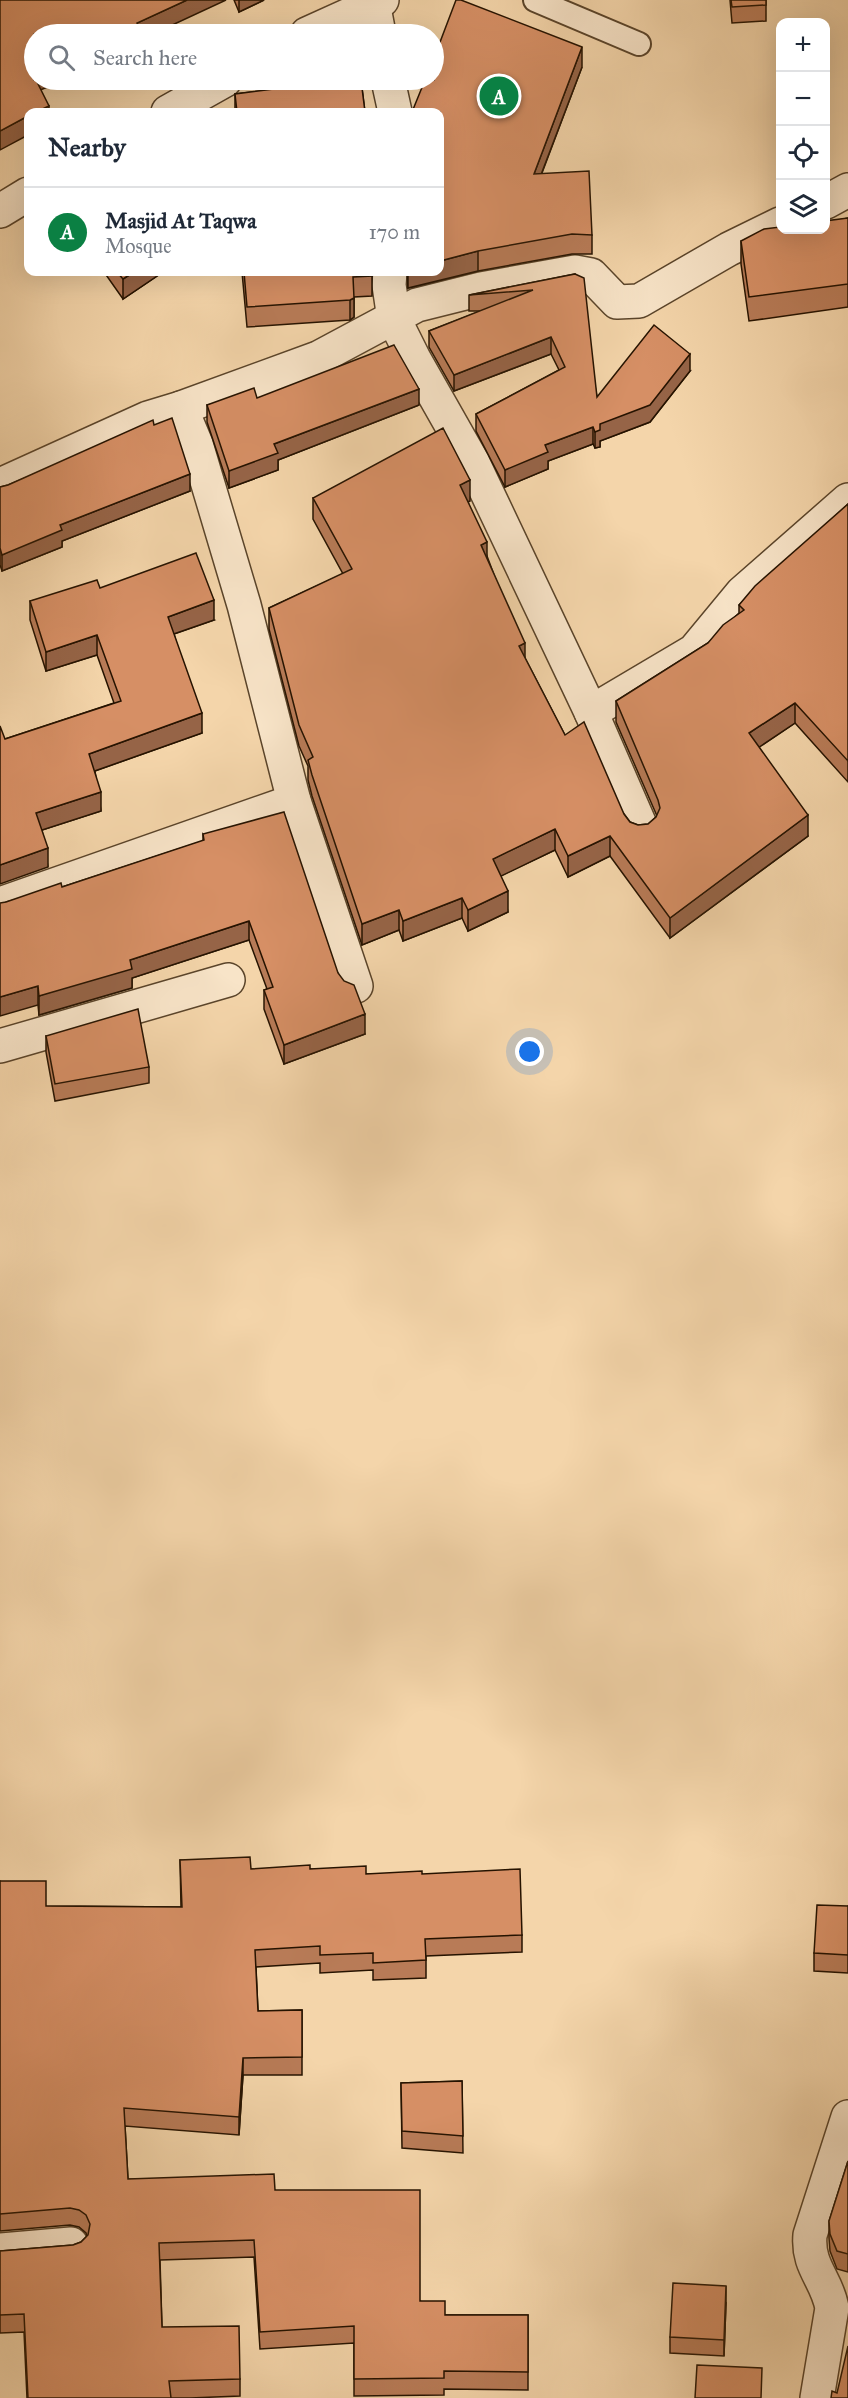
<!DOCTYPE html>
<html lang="en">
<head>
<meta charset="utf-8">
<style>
	body { margin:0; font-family:"IM FELL Great Primer",serif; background:#f2f2f3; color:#1f2937 }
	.controls { position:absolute; right:18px; top:18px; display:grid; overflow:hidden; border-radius:12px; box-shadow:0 6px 24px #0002 }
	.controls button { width:54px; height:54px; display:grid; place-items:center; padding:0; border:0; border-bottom:2px solid #e0e1e3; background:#fff; color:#1f2937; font:30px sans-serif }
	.you { position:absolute; left:530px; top:1052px; width:21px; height:21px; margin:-15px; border:4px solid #fff; border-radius:50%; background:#1a73e8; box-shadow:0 0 0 9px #1a73e833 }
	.badge { display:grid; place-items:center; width:39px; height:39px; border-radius:50%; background:#0b8043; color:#fff; font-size:20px; font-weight:700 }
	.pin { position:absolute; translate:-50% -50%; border:3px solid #fff; box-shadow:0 2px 6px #0006 }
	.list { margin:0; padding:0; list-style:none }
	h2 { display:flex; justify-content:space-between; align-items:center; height:78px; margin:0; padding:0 24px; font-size:26px }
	h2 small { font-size:20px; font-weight:400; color:#747a83 }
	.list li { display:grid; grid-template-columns:39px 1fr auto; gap:18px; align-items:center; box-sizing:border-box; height:90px; padding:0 24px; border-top:2px solid #e0e1e3 }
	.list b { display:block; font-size:22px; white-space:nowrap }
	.list p { margin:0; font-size:20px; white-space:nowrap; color:#747a83 }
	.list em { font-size:20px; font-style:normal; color:#747a83 }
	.icon { flex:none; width:33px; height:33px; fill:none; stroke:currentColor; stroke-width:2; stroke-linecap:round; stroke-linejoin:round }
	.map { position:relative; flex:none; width:848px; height:2398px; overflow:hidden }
	.search { position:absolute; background:#fff; box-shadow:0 6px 24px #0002; left:24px; top:24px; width:420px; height:66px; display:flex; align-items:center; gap:15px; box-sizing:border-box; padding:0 21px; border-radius:33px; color:#747a83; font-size:22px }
	.panel { position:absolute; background:#fff; box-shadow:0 6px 24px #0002; left:24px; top:108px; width:420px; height:168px; border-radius:12px }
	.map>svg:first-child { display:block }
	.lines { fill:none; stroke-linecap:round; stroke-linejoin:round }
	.service-casing { stroke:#5a442a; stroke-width:26 }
	.minor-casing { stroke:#5a442a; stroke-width:36 }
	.service { stroke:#f8e4c8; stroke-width:22 }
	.minor { stroke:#f8e4c8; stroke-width:33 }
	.wall { fill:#b87b57; stroke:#261300; stroke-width:1.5 }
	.shaded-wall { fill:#966447; stroke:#261300; stroke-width:1.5 }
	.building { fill:#d68f65; stroke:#261300; stroke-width:1.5 }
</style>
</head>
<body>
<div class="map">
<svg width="848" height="2398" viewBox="0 0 848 2398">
	<rect width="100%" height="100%" fill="#f4d5aa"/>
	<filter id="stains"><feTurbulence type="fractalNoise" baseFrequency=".00333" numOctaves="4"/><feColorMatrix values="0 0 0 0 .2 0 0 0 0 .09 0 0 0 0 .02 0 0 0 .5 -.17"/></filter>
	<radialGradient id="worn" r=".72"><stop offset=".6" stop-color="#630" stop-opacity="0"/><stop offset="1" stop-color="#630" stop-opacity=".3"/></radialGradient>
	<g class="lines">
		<defs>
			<polyline id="service" points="535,0 639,44"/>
			<g id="minor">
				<polyline points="373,2 379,34"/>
				<polyline points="307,34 382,0"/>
				<polyline points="388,80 395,112"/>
				<polyline points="168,112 225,80"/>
				<polyline points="826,202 848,190"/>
				<polyline points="0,211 28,194"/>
				<polyline points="390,272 389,285 394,319 414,359 473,463 591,712 641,827"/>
				<polyline points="181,408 318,358 417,305 481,289 575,272 591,275 617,302 639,301 729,249 780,224"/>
				<polyline points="0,485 148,418 181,408 196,444 244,605 294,801 356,986"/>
				<polyline points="591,712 694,651 742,593 848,500"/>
				<polyline points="0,904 294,801"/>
				<polyline points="0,1046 228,980"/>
				<polyline points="0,2250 71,2244"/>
				<path d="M817 2398 832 2308C827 2279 807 2267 810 2235L848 2117"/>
			</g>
		</defs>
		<use href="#service" class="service-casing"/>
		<use href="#minor" class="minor-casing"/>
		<use href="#service" class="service"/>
		<use href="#minor" class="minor"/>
	</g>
	<g class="wall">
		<polygon points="234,0 264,0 239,12"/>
		<polygon points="730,0 766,0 766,21 732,23"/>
		<polygon points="582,67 542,173 592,235 592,254 572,254 478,271 408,288 407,272 440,272"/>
		<polygon points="310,80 361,80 365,112 235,112 235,94 311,85"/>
		<polygon points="848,218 848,307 749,321 741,264 741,241"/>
		<polygon points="104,272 163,272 123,299"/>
		<polygon points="242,272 372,272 372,296 354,297 354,317 350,320 247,327"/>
		<polygon points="575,274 597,397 690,371 650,422 600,441 600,447 595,448 593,444 548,461 548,469 505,487 476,431 476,414 559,370 551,354 454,391 429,347 429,331 481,311 469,311 469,295"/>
		<polygon points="257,398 419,405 278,460 278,470 229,488 207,422 207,405"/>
		<polygon points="154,425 190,491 62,541 62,547 2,571 0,565 0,487 8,485"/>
		<polygon points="313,498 470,501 468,502 487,556 525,658 565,735 624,814 630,822 638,825 648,824 657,816 616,722 616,701 708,643 739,613 739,605 848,504 848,782 795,723 759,747 808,836 670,938 610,856 568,877 555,850 500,876 508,912 468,931 462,918 403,941 399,930 362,945 312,796 308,780 308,766 299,746 269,629 269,608 343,574 313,519"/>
		<polygon points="100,588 214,620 174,634 202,733 95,771 101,811 42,830 48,867 5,739 114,703 97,655 46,671 30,620 30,601"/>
		<polygon points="203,834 338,973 365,1034 284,1064 264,1009 264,990 267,989 249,940 132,978 132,988 39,1015 38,1005 6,902 62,887 203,841"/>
		<polygon points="46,1036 149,1067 149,1083 55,1101 46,1052"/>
		<polygon points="180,1860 251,1869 310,1869 366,1874 422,1874 522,1935 522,1952 426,1956 426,1978 373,1980 373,1970 320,1973 320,1963 256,1967 258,2011 302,2010 302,2075 243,2075 239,2135 125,2126 128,2179 275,2190 420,2301 445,2315 528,2315 528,2390 444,2389 444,2395 354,2396 354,2343 260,2349 254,2257 160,2260 162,2327 240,2379 240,2396 190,2398 27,2398 24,2332 0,2333 0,2251 73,2245 81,2242 87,2236 86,2233 79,2227 70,2225 0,2231 0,1881 46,1906 181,1907"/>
		<polygon points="848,1906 848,1973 814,1971 814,1953"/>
		<polygon points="462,2081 463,2153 402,2148 401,2083"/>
		<polygon points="848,2161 848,2272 837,2269 830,2251 829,2238 829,2221"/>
		<polygon points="726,2303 724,2356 670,2353 670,2337"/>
	</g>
	<g class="shaded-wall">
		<polygon points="187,0 226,0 153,34 126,34 137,23"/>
		<polygon points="239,0 264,0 239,12"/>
		<polygon points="582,47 582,67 534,193 534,174"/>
		<polygon points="33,74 34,74 34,80 65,80 33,93"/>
		<polygon points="49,106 49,112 36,112"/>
		<polygon points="28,116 28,135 0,150 0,131"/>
		<polygon points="478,251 478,271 408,288 408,272 440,272 440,261"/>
		<polygon points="134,272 163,272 123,299 123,279"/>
		<polygon points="354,298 354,317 350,320 350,300"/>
		<polygon points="551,337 551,354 454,391 454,375"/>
		<polygon points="690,354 690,371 650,422 600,441 600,447 595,448 595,432 600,424"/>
		<polygon points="419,389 419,405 278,460 278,470 229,488 229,471 274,444"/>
		<polygon points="593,427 593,444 548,461 548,469 505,487 505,470 545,445"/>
		<polygon points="190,474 190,491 62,541 62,547 2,571 2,555 60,525"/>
		<polygon points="470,480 470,501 460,505 460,485"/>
		<polygon points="487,542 487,562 481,545"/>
		<polygon points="214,600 214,620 168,636 168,617"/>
		<polygon points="97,635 97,655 46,671 46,652"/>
		<polygon points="525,643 525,664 519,646"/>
		<polygon points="795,703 795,723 749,754 749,733"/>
		<polygon points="202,713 202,733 89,773 89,754"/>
		<polygon points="101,792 101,811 36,832 36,813"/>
		<polygon points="808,815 808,836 670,938 670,918"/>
		<polygon points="555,829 555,850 493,880 493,859"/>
		<polygon points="610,836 610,856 568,877 568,856"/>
		<polygon points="48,848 48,867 0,884 0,865"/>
		<polygon points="508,891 508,912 468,931 468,910"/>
		<polygon points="462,898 462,918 403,941 403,921"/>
		<polygon points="399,910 399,930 362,945 362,924"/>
		<polygon points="249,921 249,940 132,978 132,988 39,1015 39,996 130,960"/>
		<polygon points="38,986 38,1005 0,1016 0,997"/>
		<polygon points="365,1014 365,1034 284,1064 284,1045"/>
		<polygon points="243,2058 243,2075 239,2135 239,2117"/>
		<polygon points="726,2286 726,2303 724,2356 724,2340"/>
	</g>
	<g class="building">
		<polygon points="0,0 187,0 137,23 140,29 126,34 34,34 34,74 33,74 34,80 36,80 49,106 36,112 28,112 28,116 0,131"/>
		<polygon points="456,0 461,0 582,47 534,174 589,171 592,235 572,234 478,251 440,261 440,112 412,112 425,80 434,80 434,58"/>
		<polygon points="731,0 766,0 766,5 732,7"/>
		<polygon points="313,80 361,80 365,112 237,112 235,94 313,84"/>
		<polygon points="848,218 848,284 749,297 741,241 764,229 780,227 780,230 825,230 825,221"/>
		<polygon points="117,272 134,272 123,279"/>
		<polygon points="244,272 372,272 372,276 353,277 354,298 350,300 247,307"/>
		<polygon points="575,274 584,278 597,397 654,325 690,354 650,405 600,424 600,430 595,432 593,427 545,445 548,452 505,470 476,414 565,367 551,337 454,375 429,331 533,290 469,295"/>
		<polygon points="394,345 419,389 274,444 278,453 229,471 207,405 254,388 257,398"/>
		<polygon points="172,418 190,474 60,525 62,530 2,555 0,548 0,487 8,485 153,420 154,425"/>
		<polygon points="443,428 470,480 460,485 487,542 481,545 525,643 519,646 565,735 584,722 624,814 630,822 638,825 648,824 656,817 660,808 658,800 616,701 708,643 723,625 744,610 739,605 755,586 848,504 848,761 795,703 749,733 808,815 670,918 610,836 568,856 555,829 493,859 508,891 468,910 462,898 403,921 399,910 362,924 312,775 308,760 313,757 299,725 269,608 352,569 313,498"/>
		<polygon points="196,553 214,600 168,617 202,713 89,754 101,792 36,813 48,848 0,865 0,726 5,739 121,701 97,635 46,652 30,601 97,580 100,588"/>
		<polygon points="284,812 338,973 344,981 354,985 365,1014 284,1045 264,990 273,987 249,921 130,960 132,969 39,996 38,986 0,997 0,903 6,902 61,883 62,887 204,840 203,834"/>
		<polygon points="138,1009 149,1067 55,1084 46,1036"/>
		<polygon points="250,1857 251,1869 310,1865 310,1869 366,1866 366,1874 422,1871 422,1874 520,1869 522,1935 425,1939 426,1960 373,1963 373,1953 320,1955 320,1946 255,1950 258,2011 302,2010 302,2057 243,2058 239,2117 124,2108 128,2179 274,2174 275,2190 420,2190 420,2301 445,2301 445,2315 528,2315 528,2372 444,2371 444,2378 354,2379 354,2326 260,2332 254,2240 159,2243 162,2327 239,2326 240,2379 169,2381 171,2398 28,2398 24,2314 0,2315 0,2251 73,2245 81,2242 88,2235 90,2224 86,2215 79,2210 70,2208 0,2214 0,1881 46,1881 46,1906 182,1907 180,1860"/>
		<polygon points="817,1905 848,1906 848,1955 814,1953"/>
		<polygon points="462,2081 463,2136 402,2131 401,2083"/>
		<polygon points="848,2161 848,2254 837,2251 830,2234 829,2221"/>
		<polygon points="673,2283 726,2286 724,2340 670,2337"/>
		<polygon points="848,2346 848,2398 831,2398 832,2391 837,2393"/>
		<polygon points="697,2365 762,2368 761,2398 695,2398"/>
	</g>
	<rect width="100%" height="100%" filter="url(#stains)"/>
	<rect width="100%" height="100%" fill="url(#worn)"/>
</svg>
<div class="controls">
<button>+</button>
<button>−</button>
<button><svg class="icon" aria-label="locate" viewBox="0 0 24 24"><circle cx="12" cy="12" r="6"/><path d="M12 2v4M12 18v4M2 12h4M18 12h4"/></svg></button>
<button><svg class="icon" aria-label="layers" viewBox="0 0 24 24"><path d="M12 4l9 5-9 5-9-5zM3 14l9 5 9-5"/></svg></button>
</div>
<div class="you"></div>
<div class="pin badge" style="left:499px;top:96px">A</div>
<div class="search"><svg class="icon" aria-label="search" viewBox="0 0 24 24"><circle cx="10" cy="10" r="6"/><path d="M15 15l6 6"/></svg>Search here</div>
<section class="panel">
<h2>Nearby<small></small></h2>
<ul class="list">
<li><span class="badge">A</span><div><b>Masjid At Taqwa</b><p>Mosque</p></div><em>170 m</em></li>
</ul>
</section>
</div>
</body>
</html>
